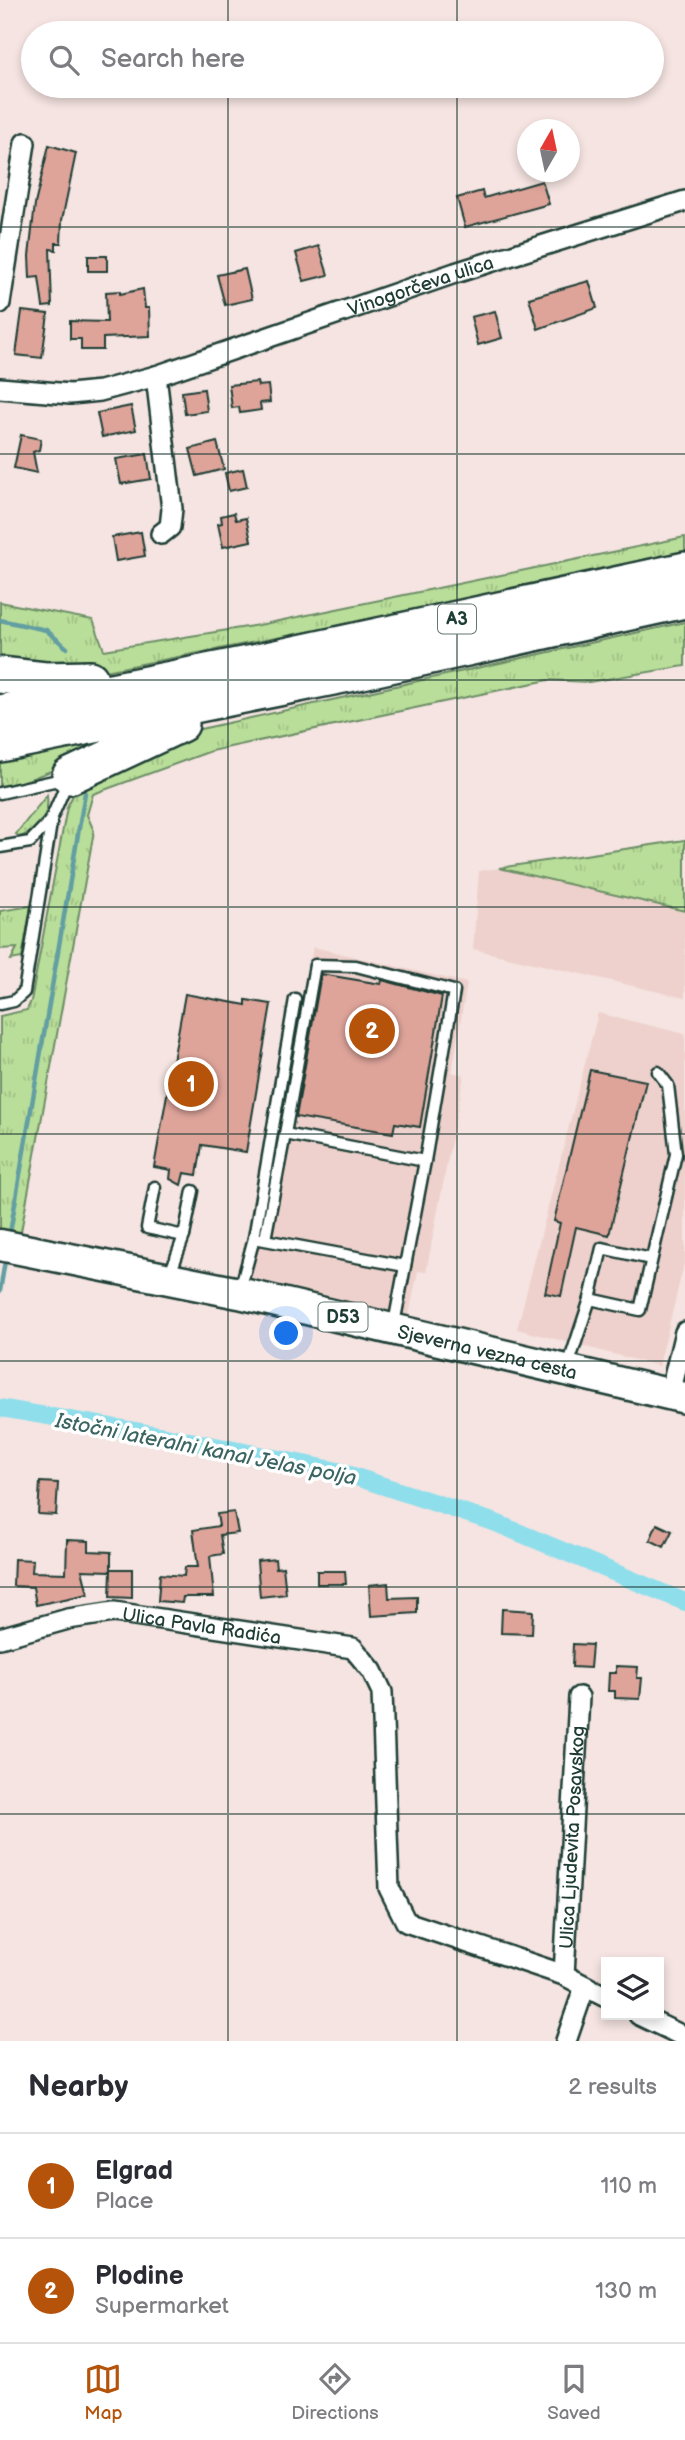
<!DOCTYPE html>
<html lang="en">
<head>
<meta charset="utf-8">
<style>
	body { margin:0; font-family:"Balsamiq Sans",sans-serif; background:#f2f2f3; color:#2b2b33 }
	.controls { position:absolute; right:21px; bottom:21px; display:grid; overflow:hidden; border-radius:0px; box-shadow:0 4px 10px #0003 }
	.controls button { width:63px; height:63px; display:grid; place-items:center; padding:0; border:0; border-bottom:2px solid #e1e1e2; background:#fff; color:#2b2b33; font:35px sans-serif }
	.compass { position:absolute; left:517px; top:119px; width:63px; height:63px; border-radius:50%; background:#fff; box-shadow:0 4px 10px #0003; rotate:9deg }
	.you { position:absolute; left:287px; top:1334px; width:24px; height:24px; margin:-18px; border:5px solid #fff; border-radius:50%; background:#1a73e8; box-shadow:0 0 0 10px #1a73e833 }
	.badge { display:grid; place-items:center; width:46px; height:46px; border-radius:50%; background:#b45309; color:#fff; font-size:23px; font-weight:700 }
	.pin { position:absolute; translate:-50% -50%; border:4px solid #fff; box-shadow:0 2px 7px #0006 }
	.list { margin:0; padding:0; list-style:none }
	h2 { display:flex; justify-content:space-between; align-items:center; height:91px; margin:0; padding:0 28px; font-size:30px }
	h2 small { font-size:23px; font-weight:400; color:#7c7c81 }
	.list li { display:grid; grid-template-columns:46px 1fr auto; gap:21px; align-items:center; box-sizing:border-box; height:105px; padding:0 28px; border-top:2px solid #e1e1e2 }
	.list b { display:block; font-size:26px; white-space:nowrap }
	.list p { margin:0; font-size:23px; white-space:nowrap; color:#7c7c81 }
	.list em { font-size:23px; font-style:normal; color:#7c7c81 }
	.icon { flex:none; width:38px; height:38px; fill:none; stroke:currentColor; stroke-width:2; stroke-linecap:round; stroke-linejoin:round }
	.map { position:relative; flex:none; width:685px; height:2041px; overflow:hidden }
	.search { position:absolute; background:#fff; box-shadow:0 4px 10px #0003; left:21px; right:21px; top:21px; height:77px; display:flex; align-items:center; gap:18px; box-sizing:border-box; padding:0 24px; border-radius:38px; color:#7c7c81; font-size:26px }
	.sheet { height:301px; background:#fff }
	nav { display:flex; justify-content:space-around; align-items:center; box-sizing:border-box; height:98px; border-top:2px solid #e1e1e2; background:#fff; font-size:19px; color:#7c7c81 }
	nav a { display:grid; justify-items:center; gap:4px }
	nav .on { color:#b45309 }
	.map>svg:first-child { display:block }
	.built { fill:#eed1cc }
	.grass { fill:url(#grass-tufts); stroke:#6c8e66; stroke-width:2 }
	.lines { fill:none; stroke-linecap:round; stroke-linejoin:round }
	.stream { stroke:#629ea2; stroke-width:4.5 }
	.canal { stroke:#8fdeec; stroke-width:18 }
	.building { fill:#dea49a; stroke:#1f3d34; stroke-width:2 }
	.lane-casing { stroke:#1f3d34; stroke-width:15 }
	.street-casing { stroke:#1f3d34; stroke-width:24 }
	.primary-casing { stroke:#1f3d34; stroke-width:35 }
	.highway-casing { stroke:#1f3d34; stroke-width:40 }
	.lane { stroke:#fff; stroke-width:10 }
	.street { stroke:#fff; stroke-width:19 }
	.primary { stroke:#fff; stroke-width:30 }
	.highway { stroke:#fff; stroke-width:35 }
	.grid { fill:none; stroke:#1f3d34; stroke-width:2; stroke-opacity:0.55 }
	.labels { text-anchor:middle; stroke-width:7; stroke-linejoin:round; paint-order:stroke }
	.shield { fill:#fff; stroke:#627771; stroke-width:2 }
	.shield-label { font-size:18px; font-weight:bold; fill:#1f3d34 }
	.street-label { font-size:19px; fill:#1f3d34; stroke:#fff }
	.water-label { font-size:21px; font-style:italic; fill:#3b6562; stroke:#fff }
</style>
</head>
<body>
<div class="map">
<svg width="685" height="2041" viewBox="0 0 685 2041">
	<defs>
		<pattern id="grass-tufts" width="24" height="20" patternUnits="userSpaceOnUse" patternTransform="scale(1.75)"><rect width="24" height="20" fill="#b9de99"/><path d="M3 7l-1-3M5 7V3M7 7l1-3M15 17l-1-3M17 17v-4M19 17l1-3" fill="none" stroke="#9fbf84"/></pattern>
	</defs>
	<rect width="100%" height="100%" fill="#f5e4e1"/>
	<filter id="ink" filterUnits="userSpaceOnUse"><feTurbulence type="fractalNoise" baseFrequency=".0143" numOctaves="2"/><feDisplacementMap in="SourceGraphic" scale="14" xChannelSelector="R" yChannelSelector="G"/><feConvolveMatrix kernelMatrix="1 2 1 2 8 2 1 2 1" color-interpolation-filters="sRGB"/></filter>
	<g filter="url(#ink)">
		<g class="built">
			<polygon points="685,840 685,998 473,949 479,871"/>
			<polygon points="313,947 467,983 452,1072 464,1075 426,1272 418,1271 409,1315 252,1278"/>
			<polygon points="598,1013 685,1034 685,1260 659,1366 517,1329"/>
		</g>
		<g class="grass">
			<polygon points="685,537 685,559 100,672 0,668 0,602 93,620 104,650 259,625"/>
			<polygon points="685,622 685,666 589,682 548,680 211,751 93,794 87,815 94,831 20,1237 0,1234 0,1016 27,1010 31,1001 67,807 74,793 90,778 196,730"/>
			<polygon points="114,736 118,745 25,781 0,786 0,759"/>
			<path d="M47 795C50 816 39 830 20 837L16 834Z"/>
			<polygon points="685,840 685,911 499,868"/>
			<polygon points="31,906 22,958 11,960 17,948 0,949 0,911"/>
		</g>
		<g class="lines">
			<g class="stream">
				<polyline points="0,620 46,630 67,648"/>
				<polyline points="10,1233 85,793"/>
				<polyline points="0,1291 5,1261"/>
			</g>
			<polyline class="canal" points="0,1408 165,1436 338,1471 496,1523 685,1602"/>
		</g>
		<g class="building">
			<polygon points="49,145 76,153 62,220 61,243 56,243 56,250 50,249 52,306 43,307 39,277 30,278 29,256 35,204"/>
			<polygon points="542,181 549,204 465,227 457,198 482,191 484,198"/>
			<polygon points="319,246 328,275 304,281 296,253"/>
			<rect x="88" y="256" width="19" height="15"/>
			<polygon points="245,269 252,299 225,305 217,275"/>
			<polygon points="589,281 597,308 538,329 529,298"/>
			<polygon points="143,289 145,308 149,308 150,336 103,338 103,350 81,350 81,339 70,339 70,321 107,322 106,292 120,291 120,294"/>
			<polygon points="22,311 48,314 42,358 16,355"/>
			<polygon points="495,311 502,338 478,345 471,317"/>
			<polygon points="257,382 258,386 268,385 270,402 260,403 261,410 240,413 239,407 232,408 229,385"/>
			<polygon points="204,389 207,411 185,414 182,392"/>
			<polygon points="131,406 136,430 102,437 97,413"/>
			<polygon points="21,435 41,439 39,450 33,452 37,473 14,468"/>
			<polygon points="217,442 224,469 197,476 190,449"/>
			<polygon points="147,454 151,479 121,484 116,459"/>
			<polygon points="243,469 247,487 229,491 225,473"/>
			<polygon points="234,513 236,520 246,518 251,541 223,547 218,524 222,523 221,516"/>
			<polygon points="141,532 145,556 116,561 112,537"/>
			<polygon points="321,974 381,984 382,980 442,996 420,1127 395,1123 393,1133 296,1117"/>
			<polygon points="185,994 246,1005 246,1000 271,1004 246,1152 202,1145 197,1175 184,1173 181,1185 170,1179 171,1170 154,1167"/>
			<polygon points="590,1070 646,1081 609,1235 576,1227 561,1296 545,1293 560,1223 554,1221"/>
			<polygon points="40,1482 58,1483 56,1515 38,1514"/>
			<polygon points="234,1512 238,1533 220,1535 223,1554 210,1556 214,1597 183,1597 182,1603 158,1601 160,1574 184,1576 185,1567 198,1567 193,1530 219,1526 217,1514"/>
			<polygon points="657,1524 672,1531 664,1547 650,1540"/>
			<polygon points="67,1540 89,1541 89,1551 111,1552 111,1569 132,1569 132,1598 110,1597 111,1571 82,1570 88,1594 36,1605 33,1587 13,1586 14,1559 33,1560 32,1572 66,1573"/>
			<polygon points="275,1559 276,1568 283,1567 286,1594 260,1597 257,1561"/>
			<polygon points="317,1571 345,1571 346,1584 317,1584"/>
			<polygon points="388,1583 389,1598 417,1597 417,1613 371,1616 369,1585"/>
			<polygon points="502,1609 533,1611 532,1634 501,1633"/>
			<polygon points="573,1644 592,1645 590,1668 572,1667"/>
			<polygon points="616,1666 638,1667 637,1678 642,1678 640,1699 615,1698 615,1691 608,1691 609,1673 616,1673"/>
		</g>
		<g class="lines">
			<defs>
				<g id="lane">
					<polyline points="0,793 67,778"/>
					<polyline points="0,847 30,842 50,821"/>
					<polyline points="0,1004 14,1001 24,992 52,817 68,780"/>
					<polyline points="285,1134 315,965 356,966 454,991 425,1161"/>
					<polyline points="155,1187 147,1228 184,1236"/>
					<polyline points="254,1238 295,999"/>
					<polyline points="265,1239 285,1134 425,1161 394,1324"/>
					<polyline points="170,1274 184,1236 193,1191"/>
					<polyline points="240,1290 254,1238 405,1266"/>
					<polyline points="590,1299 640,1310 676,1154 668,1085 658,1072"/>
					<polyline points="568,1366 590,1299 602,1248 651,1259"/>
				</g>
				<g id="street">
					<polyline points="0,303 25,143"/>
					<polyline points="156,376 172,509 170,527 161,534"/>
					<path id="s1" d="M0 388 70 394 100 391 156 376 455 273 685 201"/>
					<polyline points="670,1394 685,1332"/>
					<path id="s2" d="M0 1638 68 1619 114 1612 353 1648 372 1671 382 1692 389 1888 406 1922 564 1975 606 1997"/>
					<path id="s3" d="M564 1975 579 1697"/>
					<polyline points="639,2015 685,2037"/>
					<polyline points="566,2041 585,1986"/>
				</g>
				<g id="primary">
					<path id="s4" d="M0 1245 239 1293 685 1398"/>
				</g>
				<g id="highway">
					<polyline points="0,675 45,680 90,679"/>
					<polyline points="0,713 253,663 685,570"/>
					<polyline points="0,744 353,673 685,600"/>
					<polyline points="70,776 181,724"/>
				</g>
			</defs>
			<use href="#lane" class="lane-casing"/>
			<use href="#street" class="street-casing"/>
			<use href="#primary" class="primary-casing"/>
			<use href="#highway" class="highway-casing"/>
			<use href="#lane" class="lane"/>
			<use href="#street" class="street"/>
			<use href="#primary" class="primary"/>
			<use href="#highway" class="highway"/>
		</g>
	</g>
	<path class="grid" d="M228 0V33M457 0V33M228 86V2041M457 86V2041M0 227H685M0 454H685M0 680H685M0 907H685M0 1134H685M0 1361H685M0 1587H685M0 1814H685"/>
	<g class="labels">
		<g class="shield">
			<rect x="438" y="604.5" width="38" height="29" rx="5"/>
			<rect x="318.5" y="1302.5" width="49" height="29" rx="5"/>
		</g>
		<g class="shield-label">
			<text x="457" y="625">A3</text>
			<text x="343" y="1323">D53</text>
		</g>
		<g class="street-label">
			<text dy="7" stroke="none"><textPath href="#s1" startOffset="438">Vinogorčeva ulica</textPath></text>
			<text dy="7" stroke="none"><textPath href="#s4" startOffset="499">Sjeverna vezna cesta</textPath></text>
			<text dy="7" stroke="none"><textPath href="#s2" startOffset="206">Ulica Pavla Radića</textPath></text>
			<text dy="7" stroke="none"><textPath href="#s3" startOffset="138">Ulica Ljudevita Posavskog</textPath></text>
		</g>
		<g class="water-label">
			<text transform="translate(206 1449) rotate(11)" y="7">Istočni lateralni kanal Jelas polja</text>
		</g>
	</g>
</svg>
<div class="controls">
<button><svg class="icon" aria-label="layers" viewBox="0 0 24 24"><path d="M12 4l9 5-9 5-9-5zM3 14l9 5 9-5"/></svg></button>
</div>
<svg class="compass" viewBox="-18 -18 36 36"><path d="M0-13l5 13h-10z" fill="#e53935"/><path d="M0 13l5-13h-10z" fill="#7c7c81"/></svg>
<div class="you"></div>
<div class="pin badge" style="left:191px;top:1084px">1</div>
<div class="pin badge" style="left:372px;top:1031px">2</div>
<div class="search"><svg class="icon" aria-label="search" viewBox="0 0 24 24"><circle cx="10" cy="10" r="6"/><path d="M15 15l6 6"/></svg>Search here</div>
</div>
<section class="sheet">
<h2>Nearby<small>2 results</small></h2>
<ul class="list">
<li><span class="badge">1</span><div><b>Elgrad</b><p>Place</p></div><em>110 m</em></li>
<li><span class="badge">2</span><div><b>Plodine</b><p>Supermarket</p></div><em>130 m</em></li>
</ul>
</section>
<nav>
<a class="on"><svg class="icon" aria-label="map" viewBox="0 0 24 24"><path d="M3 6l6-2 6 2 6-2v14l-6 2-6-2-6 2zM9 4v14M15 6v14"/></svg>Map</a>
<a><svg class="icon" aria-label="directions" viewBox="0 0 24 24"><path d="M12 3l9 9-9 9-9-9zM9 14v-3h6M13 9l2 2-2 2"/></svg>Directions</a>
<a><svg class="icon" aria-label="saved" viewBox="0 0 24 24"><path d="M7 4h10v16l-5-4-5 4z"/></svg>Saved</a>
</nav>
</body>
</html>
